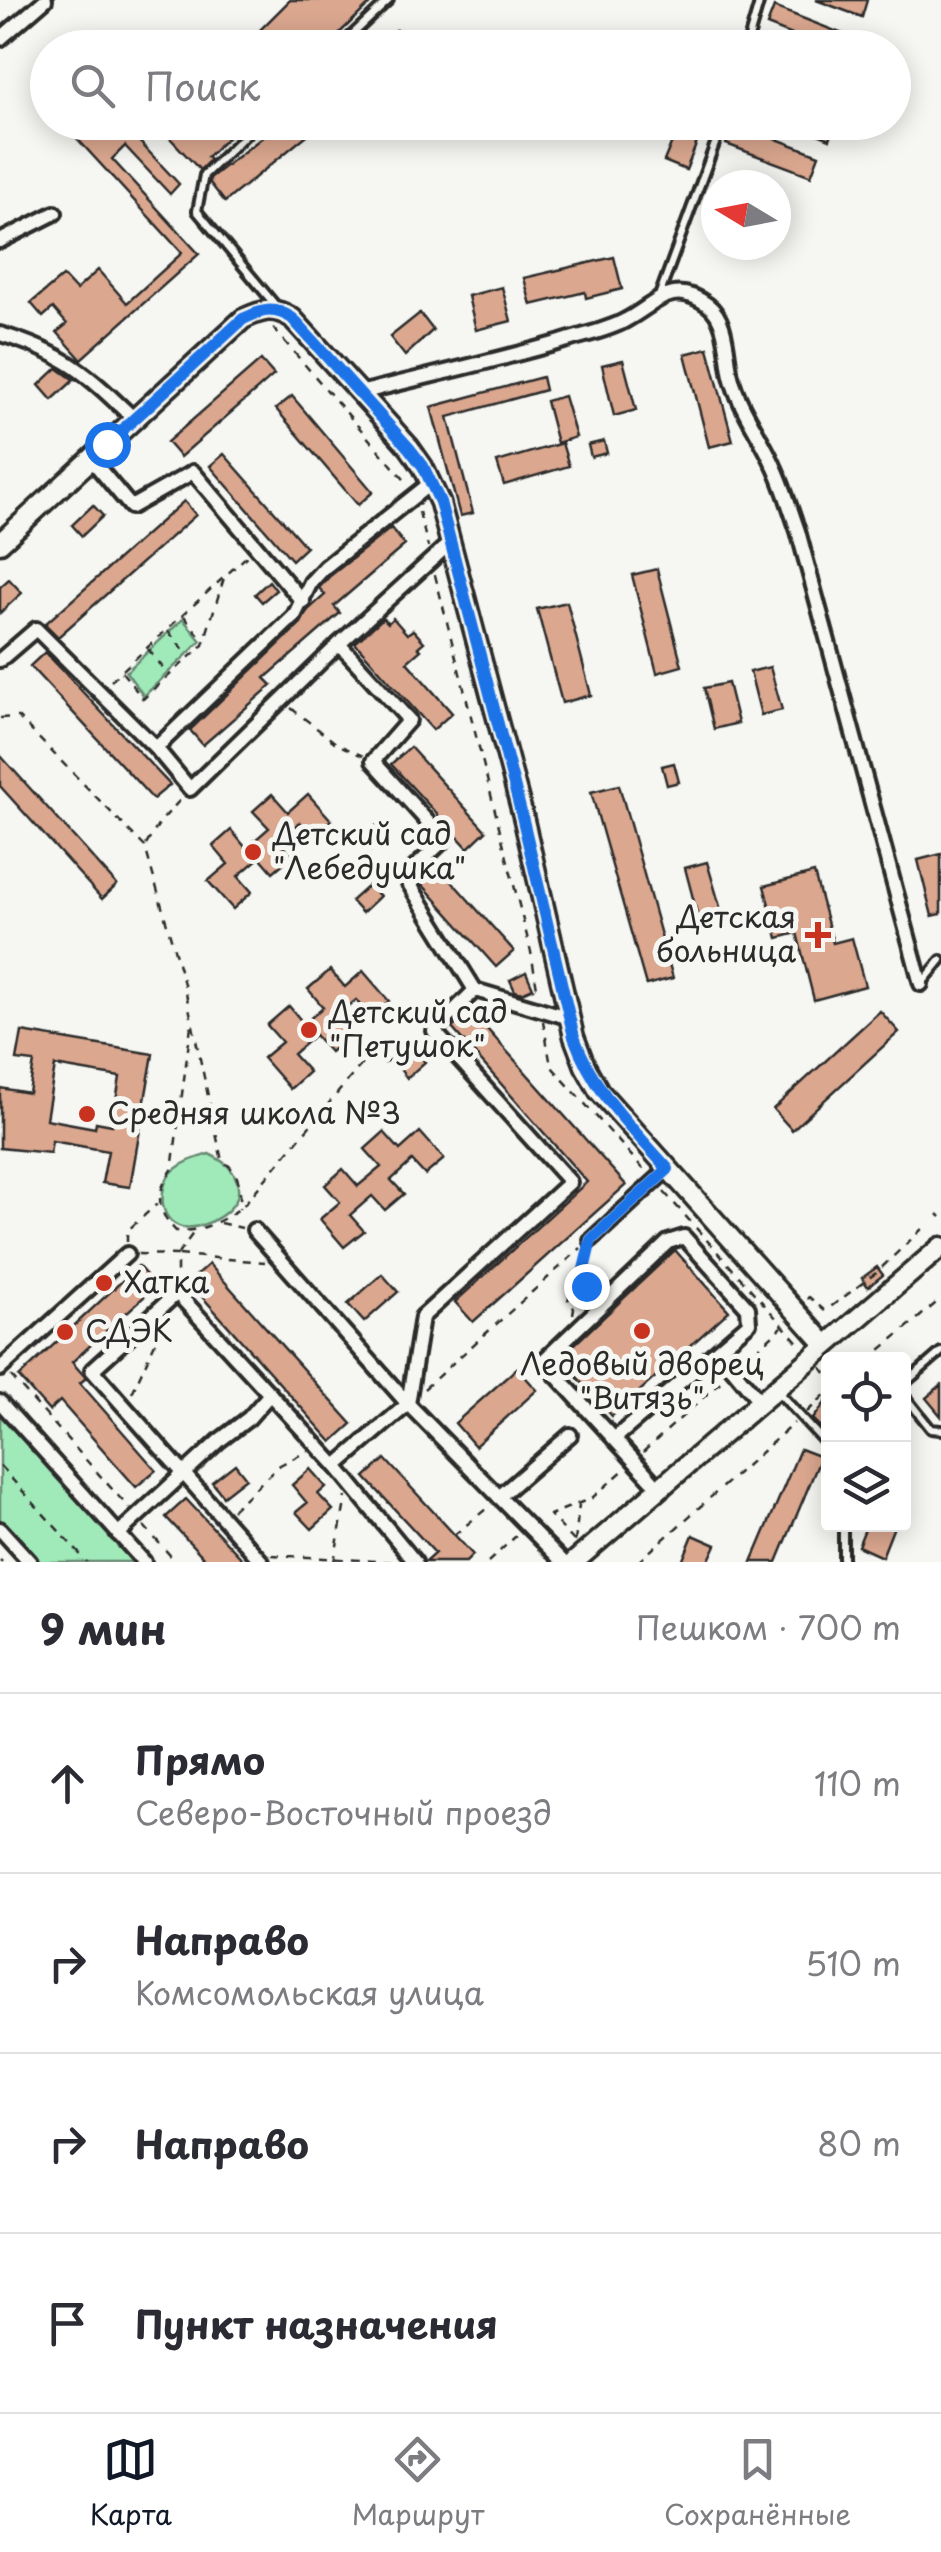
<!DOCTYPE html>
<html lang="ru">
<head>
<meta charset="utf-8">
<style>
	body { margin:0; font-family:"Playpen Sans",sans-serif; background:#f7f7f7; color:#2b2b33 }
	.controls { position:absolute; right:30px; bottom:30px; display:grid; overflow:hidden; border-radius:10px; box-shadow:0 5px 25px #0003 }
	.controls button { width:90px; height:90px; display:grid; place-items:center; padding:0; border:0; border-bottom:2px solid #e1e1e2; background:#fff; color:#2b2b33; font:50px sans-serif }
	.compass { position:absolute; left:701px; top:170px; width:90px; height:90px; border-radius:50%; background:#fff; box-shadow:0 5px 25px #0003; rotate:280deg }
	.stop { position:absolute; width:30px; height:30px; margin:-22px; border:8px solid #1a73e8; border-radius:50%; background:#fff }
	.stop.end { background:#1a73e8; border-color:#fff; box-shadow:0 2px 10px #0008 }
	.list { margin:0; padding:0; list-style:none }
	h2 { display:flex; justify-content:space-between; align-items:center; height:130px; margin:0; padding:0 40px; font-size:42px }
	h2 small { font-size:32px; font-weight:400; color:#7c7c81 }
	.list li { display:grid; grid-template-columns:65px 1fr auto; gap:30px; align-items:center; box-sizing:border-box; height:180px; padding:0 40px; border-top:2px solid #e1e1e2 }
	.list b { display:block; font-size:38px; white-space:nowrap }
	.list p { margin:0; font-size:32px; white-space:nowrap; color:#7c7c81 }
	.list em { font-size:32px; font-style:normal; color:#7c7c81 }
	.icon { flex:none; width:55px; height:55px; fill:none; stroke:currentColor; stroke-width:2; stroke-linecap:round; stroke-linejoin:round }
	.map { position:relative; flex:none; width:941px; height:1562px; overflow:hidden }
	.search { position:absolute; background:#fff; box-shadow:0 5px 25px #0003; left:30px; right:30px; top:30px; height:110px; display:flex; align-items:center; gap:25px; box-sizing:border-box; padding:0 35px; border-radius:55px; color:#7c7c81; font-size:38px }
	.sheet { height:850px; background:#fff }
	nav { display:flex; justify-content:space-around; align-items:center; box-sizing:border-box; height:140px; border-top:2px solid #e1e1e2; background:#fff; font-size:28px; color:#7c7c81 }
	nav a { display:grid; justify-items:center; gap:5px }
	nav .on { color:#111827 }
	.map>svg:first-child { display:block }
	.green { fill:#a0eab9; stroke:#668a72; stroke-width:2.5 }
	.building { fill:#dba78f; stroke:#2b2b2b; stroke-width:2.5; fill-rule:evenodd }
	.lines { fill:none; stroke-linecap:round; stroke-linejoin:round }
	.lane-casing { stroke:#2b2b2b; stroke-width:14 }
	.street-casing { stroke:#2b2b2b; stroke-width:20 }
	.secondary-casing { stroke:#2b2b2b; stroke-width:25 }
	.path { stroke:#2b2b2b; stroke-width:2.5; stroke-dasharray:8 8; stroke-linecap:butt }
	.lane { stroke:#f6f6f2; stroke-width:6 }
	.street { stroke:#f6f6f2; stroke-width:12 }
	.secondary { stroke:#f6f6f2; stroke-width:18 }
	.route { stroke:#1a73e8; stroke-width:12 }
	.poi-dot { fill:#c8321e; stroke:#f6f6f2; stroke-width:4 }
	.labels { text-anchor:middle; stroke-width:10; stroke-linejoin:round; paint-order:stroke }
	.poi-label { font-size:30px; fill:#2b2b2b; stroke:#f6f6f2; text-anchor:start }
</style>
</head>
<body>
<div class="map">
<svg width="941" height="1562" viewBox="0 0 941 1562">
	<rect width="100%" height="100%" fill="#f6f6f2"/>
	<filter id="ink" filterUnits="userSpaceOnUse"><feTurbulence type="fractalNoise" baseFrequency=".01" numOctaves="2"/><feDisplacementMap in="SourceGraphic" scale="20" xChannelSelector="R" yChannelSelector="G"/><feConvolveMatrix kernelMatrix="1 2 1 2 8 2 1 2 1" color-interpolation-filters="sRGB"/></filter>
	<g filter="url(#ink)">
		<g class="green">
			<polygon points="183,619 201,641 144,696 126,672"/>
			<path d="M209 1154C224 1161 236 1170 238 1187 242 1210 203 1231 182 1227 157 1221 158 1184 174 1170 185 1161 197 1158 209 1154Z"/>
			<polygon points="0,1403 144,1562 32,1562 0,1526"/>
		</g>
		<g class="building">
			<polygon points="290,0 374,0 324,48 242,48"/>
			<polygon points="816,0 867,0 862,17"/>
			<polygon points="774,7 853,38 850,48 825,48 767,25"/>
			<polygon points="396,30 410,48 375,48"/>
			<polygon points="62,122 121,122 179,184 170,194 125,146 112,159 199,254 81,359 57,332 67,324 53,308 43,317 31,303 63,276 76,290 98,270 127,303 182,253"/>
			<polygon points="155,122 244,122 207,157 210,160 200,170"/>
			<polygon points="282,122 323,122 225,202 210,183 210,178"/>
			<polygon points="680,122 705,122 686,170 664,161"/>
			<polygon points="789,122 836,122 830,139"/>
			<polygon points="734,123 819,155 811,176 726,144"/>
			<polygon points="614,257 622,289 586,298 585,292 531,305 524,278"/>
			<polygon points="502,287 511,321 476,330 468,296"/>
			<polygon points="420,313 433,330 405,356 390,337"/>
			<polygon points="708,348 733,441 709,447 685,354"/>
			<polygon points="261,360 274,375 180,457 167,442"/>
			<polygon points="623,360 636,410 614,416 602,365"/>
			<polygon points="57,368 74,380 52,400 39,385"/>
			<polygon points="542,377 545,390 448,417 473,513 460,516 431,407"/>
			<polygon points="292,396 373,492 358,505 276,409"/>
			<polygon points="564,396 576,437 557,443 546,401"/>
			<polygon points="604,441 607,453 591,457 588,445"/>
			<polygon points="562,443 569,466 504,485 497,462"/>
			<polygon points="224,454 306,547 292,560 210,466"/>
			<polygon points="184,501 196,515 58,637 45,624"/>
			<polygon points="93,505 103,516 82,536 72,525"/>
			<polygon points="391,528 405,545 334,606 340,613 265,678 272,685 203,745 190,730 301,623 308,610 325,595 319,588 330,576"/>
			<polygon points="657,569 682,666 657,673 632,575"/>
			<polygon points="9,579 22,593 0,613 0,587"/>
			<polygon points="269,581 276,590 262,602 255,594"/>
			<polygon points="567,602 591,695 562,703 537,609"/>
			<polygon points="383,618 388,623 393,618 407,634 413,630 424,642 418,647 421,650 407,662 452,713 433,730 355,643"/>
			<polygon points="45,652 170,785 153,799 30,666"/>
			<polygon points="770,667 782,710 761,715 750,672"/>
			<polygon points="728,683 738,723 714,729 704,688"/>
			<polygon points="410,747 486,831 468,848 391,764"/>
			<polygon points="0,755 117,885 102,899 0,786"/>
			<polygon points="674,763 679,782 667,785 662,766"/>
			<polygon points="619,785 673,978 646,985 591,792"/>
			<polygon points="272,794 288,812 308,794 331,820 313,837 300,822 279,841 292,856 273,872 260,857 238,876 252,892 233,909 208,881 228,864 213,846 231,830 246,848 269,828 253,811"/>
			<polygon points="377,825 386,836 370,851 360,840"/>
			<polygon points="941,854 941,914 932,916 918,860"/>
			<polygon points="707,862 721,910 698,917 685,868"/>
			<polygon points="439,867 514,951 496,967 421,883"/>
			<polygon points="814,873 833,943 852,938 865,986 814,1000 797,933 778,938 764,886"/>
			<polygon points="369,885 380,896 362,913 351,901"/>
			<polygon points="330,970 345,987 363,971 389,1001 370,1017 356,1000 336,1017 351,1034 330,1052 315,1035 293,1054 309,1072 290,1089 263,1058 282,1042 267,1025 289,1006 304,1024 323,1007 308,989"/>
			<polygon points="526,972 533,988 522,993 515,991 510,980"/>
			<polygon points="471,1011 626,1185 473,1322 455,1302 587,1182 452,1028"/>
			<polygon points="880,1011 899,1032 792,1130 773,1109"/>
			<path d="M22 1032 153 1054 130 1187 102 1183 108 1151 52 1141 50 1153 0 1148V1088L29 1093 34 1062 17 1060ZM55 1066 120 1077 112 1125 96 1122 95 1128 46 1119Z"/>
			<polygon points="413,1048 425,1062 407,1078 395,1063"/>
			<polygon points="384,1132 400,1150 420,1132 444,1159 425,1175 412,1161 391,1180 404,1194 385,1210 372,1196 350,1215 364,1231 344,1247 320,1219 340,1202 325,1185 343,1169 358,1186 381,1167 365,1149"/>
			<polygon points="675,1250 729,1311 612,1416 560,1358"/>
			<polygon points="209,1264 352,1424 332,1442 189,1282"/>
			<polygon points="138,1266 156,1286 72,1362 86,1378 80,1383 156,1470 136,1487 60,1401 49,1411 19,1377"/>
			<polygon points="877,1267 883,1275 868,1287 862,1278"/>
			<polygon points="382,1274 398,1292 364,1322 348,1304"/>
			<polygon points="517,1368 537,1390 475,1446 455,1423"/>
			<polygon points="941,1385 941,1416 926,1398"/>
			<polygon points="828,1399 828,1424 824,1430 813,1419"/>
			<polygon points="800,1449 821,1457 777,1562 752,1562"/>
			<polygon points="385,1459 473,1555 466,1562 425,1562 435,1553 365,1477"/>
			<polygon points="235,1464 246,1478 223,1496 212,1482"/>
			<polygon points="310,1469 326,1487 318,1494 333,1510 312,1529 296,1512 307,1503 292,1485"/>
			<polygon points="186,1499 245,1562 208,1562 166,1517"/>
			<polygon points="867,1524 895,1524 882,1557 858,1546"/>
			<polygon points="693,1535 716,1545 708,1562 682,1562"/>
		</g>
		<g class="lines">
			<defs>
				<g id="lane">
					<polyline points="338,48 389,0"/>
					<polyline points="746,48 760,0"/>
					<polyline points="259,122 204,175 197,211 276,306"/>
					<polyline points="659,296 723,122"/>
					<polyline points="923,982 941,960"/>
					<polyline points="904,1384 941,1352"/>
					<polyline points="778,1392 828,1446"/>
					<polyline points="904,1395 931,1429 941,1430"/>
					<polyline points="843,1524 843,1562"/>
				</g>
				<g id="street">
					<polyline points="0,39 45,0"/>
					<polyline points="0,241 55,213"/>
					<path d="M0 334C65 353 86 373 134 419"/>
					<path d="M360 393C427 376 495 361 561 342 582 335 607 331 626 320 655 305 671 278 708 305 728 320 726 354 731 376 739 408 761 436 774 466 784 487 790 509 798 531L921 984"/>
					<polyline points="91,459 131,507 193,472 303,602"/>
					<polyline points="451,542 339,644 409,720 373,761 444,840 405,877 475,990"/>
					<polyline points="0,660 36,629 156,748 294,616 311,582 325,567 432,482"/>
					<polyline points="156,748 190,789 339,644"/>
					<polyline points="254,1230 408,1404"/>
					<polyline points="591,1240 668,1169"/>
					<polyline points="718,1351 761,1403"/>
					<polyline points="0,1369 127,1254"/>
					<polyline points="0,1402 144,1562"/>
					<polyline points="408,1404 422,1317 570,1182 434,1031 475,990 570,1018"/>
					<polyline points="614,1439 749,1323 748,1308 684,1237 668,1242 543,1361 660,1489"/>
					<polyline points="336,1466 408,1404 563,1562"/>
					<polyline points="499,1497 570,1435"/>
					<polyline points="0,1529 30,1562"/>
					<polyline points="118,1534 220,1440 249,1418 270,1394"/>
					<polyline points="262,1562 92,1370 177,1293 336,1466 415,1562"/>
				</g>
				<g id="secondary">
					<path d="M0 543 243 319C262 310 273 306 292 318L409 447 423 467 440 503 523 816 574 1037 585 1066 599 1091 826 1345"/>
					<polyline points="574,1562 941,1247"/>
				</g>
			</defs>
			<use href="#lane" class="lane-casing"/>
			<use href="#street" class="street-casing"/>
			<use href="#secondary" class="secondary-casing"/>
			<g class="path">
				<polyline points="273,328 409,485"/>
				<polyline points="419,512 428,547"/>
				<polyline points="435,575 531,952 538,994"/>
				<polyline points="184,616 204,641"/>
				<polyline points="168,631 188,656"/>
				<polyline points="148,649 168,674"/>
				<polyline points="122,672 143,699 203,645 224,578"/>
				<polyline points="111,681 248,555"/>
				<polyline points="291,708 337,744 363,756"/>
				<path d="M0 718 18 717 145 847 184 984 222 1161C240 1170 242 1191 239 1209"/>
				<polyline points="146,845 160,822 180,800"/>
				<polyline points="543,1021 551,1066 646,1172"/>
				<path d="M191 1026 172 1170C155 1193 156 1211 176 1231 202 1232 220 1222 242 1207L366 1059 385 1063 423 1038"/>
				<polyline points="664,1192 802,1347"/>
				<polyline points="938,1214 941,1217"/>
				<polyline points="220,1223 242,1228"/>
				<polyline points="127,1242 127,1231 157,1204"/>
				<polyline points="138,1254 177,1255 177,1278"/>
				<polyline points="178,1254 194,1232"/>
				<polyline points="179,1255 265,1262"/>
				<polyline points="581,1282 587,1255"/>
				<polyline points="807,1299 809,1297 825,1311 876,1273 924,1227"/>
				<polyline points="573,1314 574,1308 568,1300 576,1283 586,1286 587,1299"/>
				<polyline points="868,1360 941,1299"/>
				<polyline points="743,1362 782,1327"/>
				<polyline points="821,1367 828,1375"/>
				<polyline points="11,1376 129,1508"/>
				<polyline points="424,1389 581,1248"/>
				<polyline points="132,1393 164,1323"/>
				<polyline points="807,1412 828,1392"/>
				<polyline points="643,1452 726,1377"/>
				<polyline points="0,1466 87,1562"/>
				<polyline points="232,1510 280,1465 308,1451"/>
				<polyline points="144,1526 176,1562"/>
				<polyline points="454,1535 491,1505"/>
				<polyline points="574,1541 550,1515 592,1498 626,1468"/>
				<polyline points="575,1542 579,1505"/>
				<polyline points="272,1555 394,1562"/>
				<polyline points="0,1560 2,1562"/>
				<polyline points="334,1562 346,1497"/>
				<polyline points="488,1562 516,1536"/>
				<polyline points="638,1562 794,1423"/>
			</g>
			<use href="#lane" class="lane"/>
			<use href="#street" class="street"/>
			<use href="#secondary" class="secondary"/>
		</g>
	</g>
	<g class="lines" filter="url(#ink)">
		<path class="route" d="M107 444 243 319C262 310 273 306 292 318L409 448 423 466 440 502 522 816 574 1037C594 1092 630 1126 668 1169L591 1240 581 1282 586 1286"/>
	</g>
	<g class="poi-dot">
		<circle cx="253" cy="852" r="10"/>
		<path d="M813 920h10v10h10v10h-10v10h-10v-10h-10v-10h10z"/>
		<circle cx="309" cy="1030" r="10"/>
		<circle cx="87" cy="1114" r="10"/>
		<circle cx="104" cy="1283" r="10"/>
		<circle cx="642" cy="1331" r="10"/>
		<circle cx="65" cy="1332" r="10"/>
	</g>
	<g class="labels">
		<g class="poi-label">
			<text x="273" y="845">Детский сад<tspan x="273" dy="34">"Лебедушка"</tspan></text>
			<text x="796" y="928" text-anchor="end">Детская<tspan x="796" dy="34">больница</tspan></text>
			<text x="329" y="1023">Детский сад<tspan x="329" dy="34">"Петушок"</tspan></text>
			<text x="107" y="1124">Средняя школа №3</text>
			<text x="124" y="1293">Хатка</text>
			<text x="85" y="1342">СДЭК</text>
			<text x="642" y="1375" text-anchor="middle">Ледовый дворец<tspan x="642" dy="34">"Витязь"</tspan></text>
		</g>
	</g>
</svg>
<div class="controls">
<button><svg class="icon" aria-label="locate" viewBox="0 0 24 24"><circle cx="12" cy="12" r="6"/><path d="M12 2v4M12 18v4M2 12h4M18 12h4"/></svg></button>
<button><svg class="icon" aria-label="layers" viewBox="0 0 24 24"><path d="M12 4l9 5-9 5-9-5zM3 14l9 5 9-5"/></svg></button>
</div>
<svg class="compass" viewBox="-18 -18 36 36"><path d="M0-13l5 13h-10z" fill="#e53935"/><path d="M0 13l5-13h-10z" fill="#7c7c81"/></svg>
<div class="stop" style="left:107px;top:444px"></div>
<div class="stop end" style="left:586px;top:1286px"></div>
<div class="search"><svg class="icon" aria-label="search" viewBox="0 0 24 24"><circle cx="10" cy="10" r="6"/><path d="M15 15l6 6"/></svg>Поиск</div>
</div>
<section class="sheet">
<h2>9 мин<small>Пешком · 700 m</small></h2>
<ul class="list">
<li><svg class="icon" aria-label="ahead" viewBox="0 0 24 24"><path d="M12 20V5M6 11l6-6 6 6"/></svg><div><b>Прямо</b><p>Северо-Восточный проезд</p></div><em>110 m</em></li>
<li><svg class="icon" aria-label="right" viewBox="0 0 24 24"><path d="M7 20v-9h11M14 6l5 5-5 5"/></svg><div><b>Направо</b><p>Комсомольская улица</p></div><em>510 m</em></li>
<li><svg class="icon" aria-label="right" viewBox="0 0 24 24"><path d="M7 20v-9h11M14 6l5 5-5 5"/></svg><div><b>Направо</b></div><em>80 m</em></li>
<li><svg class="icon" aria-label="arrive" viewBox="0 0 24 24"><path d="M6 21V4h12l-3 4 3 4H6"/></svg><div><b>Пункт назначения</b></div></li>
</ul>
</section>
<nav>
<a class="on"><svg class="icon" aria-label="map" viewBox="0 0 24 24"><path d="M3 6l6-2 6 2 6-2v14l-6 2-6-2-6 2zM9 4v14M15 6v14"/></svg>Карта</a>
<a><svg class="icon" aria-label="directions" viewBox="0 0 24 24"><path d="M12 3l9 9-9 9-9-9zM9 14v-3h6M13 9l2 2-2 2"/></svg>Маршрут</a>
<a><svg class="icon" aria-label="saved" viewBox="0 0 24 24"><path d="M7 4h10v16l-5-4-5 4z"/></svg>Сохранённые</a>
</nav>
</body>
</html>
